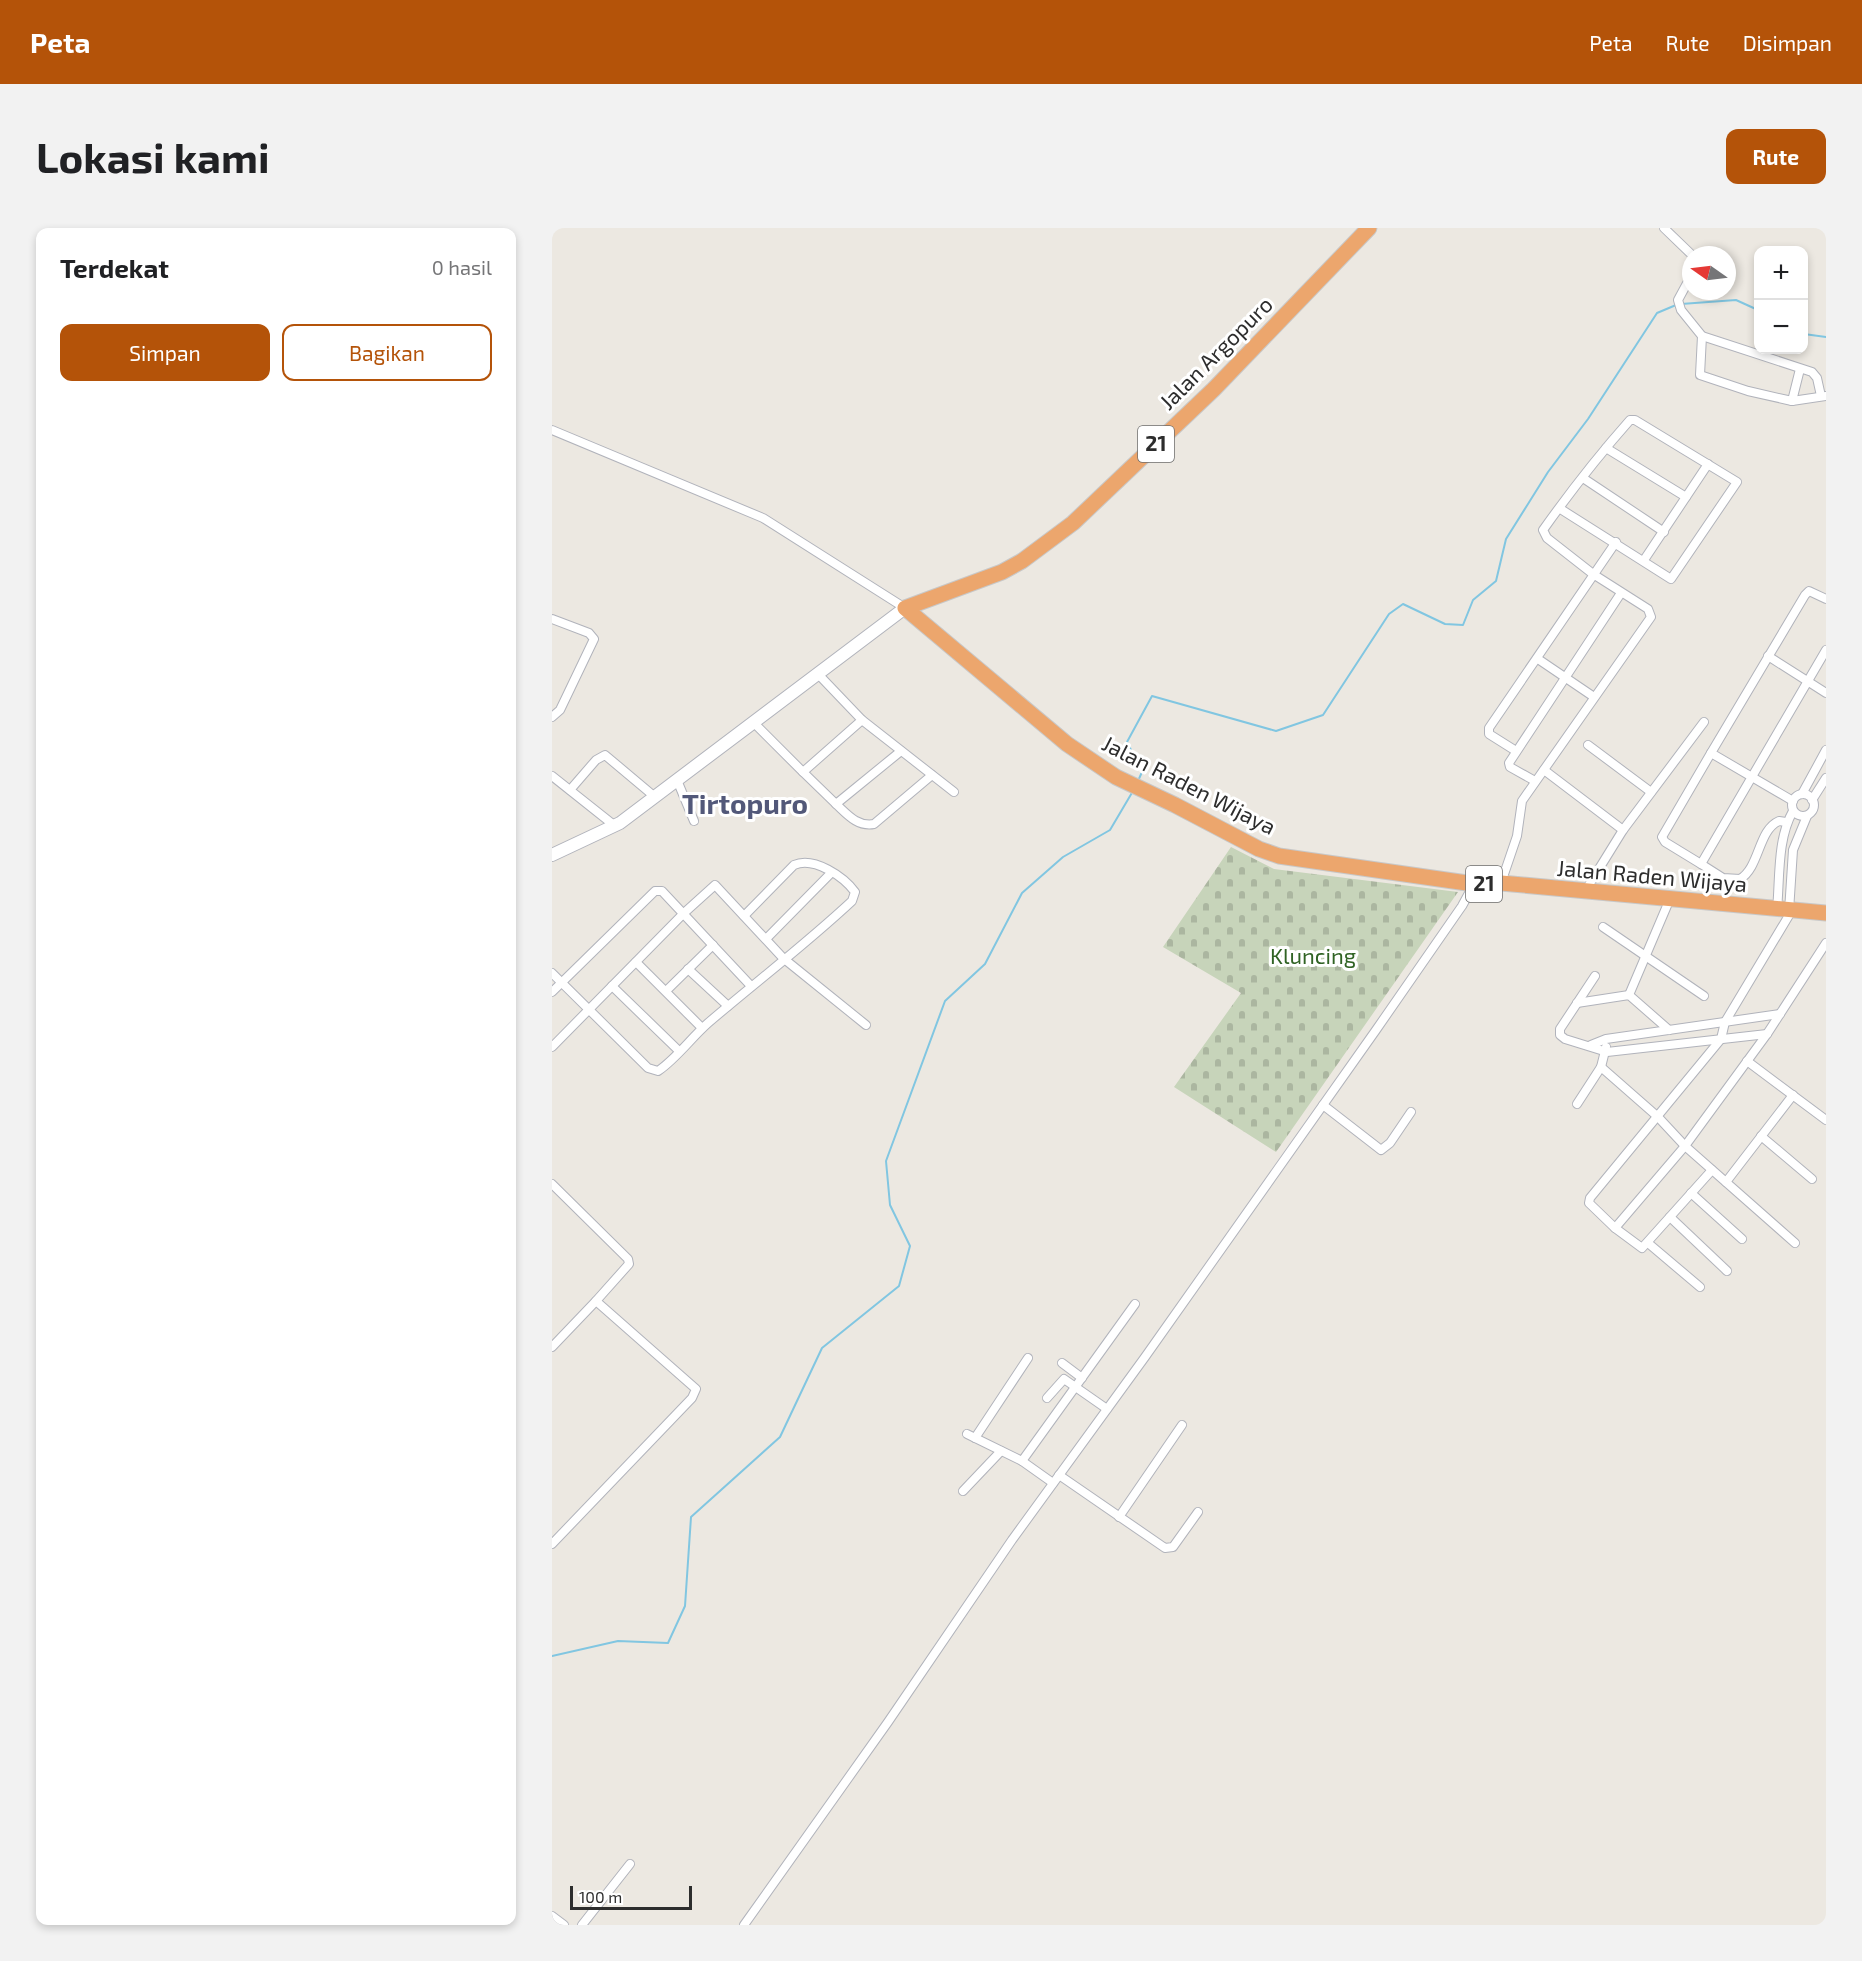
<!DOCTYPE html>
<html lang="id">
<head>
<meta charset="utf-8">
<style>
	body { margin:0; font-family:"Exo 2",sans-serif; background:#f2f2f2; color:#202124 }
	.controls { position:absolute; right:18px; top:18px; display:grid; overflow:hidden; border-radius:12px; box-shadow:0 3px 9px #0003 }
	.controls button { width:54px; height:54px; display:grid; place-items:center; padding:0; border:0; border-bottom:2px solid #e0e0e0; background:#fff; color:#202124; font:30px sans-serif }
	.compass { position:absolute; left:1130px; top:18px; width:54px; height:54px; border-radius:50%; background:#fff; box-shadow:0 3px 9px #0003; rotate:284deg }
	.scale { position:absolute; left:18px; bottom:15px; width:122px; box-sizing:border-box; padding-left:6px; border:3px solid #2d2d2d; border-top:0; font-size:16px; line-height:21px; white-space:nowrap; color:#2d2d2d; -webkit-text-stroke:4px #fff; paint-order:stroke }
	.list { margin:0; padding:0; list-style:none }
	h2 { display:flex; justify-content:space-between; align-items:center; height:78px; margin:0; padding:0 24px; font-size:26px }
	h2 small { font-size:20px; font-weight:400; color:#757577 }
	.actions { display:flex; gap:12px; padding:18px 24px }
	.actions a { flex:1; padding:14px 0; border:2px solid #b45309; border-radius:12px; text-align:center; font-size:21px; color:#b45309 }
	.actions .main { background:#b45309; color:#fff }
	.map { position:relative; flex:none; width:1274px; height:1697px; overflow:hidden; border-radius:12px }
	header { display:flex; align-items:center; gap:36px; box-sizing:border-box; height:84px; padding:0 30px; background:#b45309; color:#fff }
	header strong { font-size:28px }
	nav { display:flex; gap:33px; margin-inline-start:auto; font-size:21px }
	.intro { display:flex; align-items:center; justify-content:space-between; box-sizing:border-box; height:144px; padding:0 36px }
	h1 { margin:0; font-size:42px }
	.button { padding:15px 27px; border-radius:12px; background:#b45309; color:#fff; font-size:21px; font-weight:700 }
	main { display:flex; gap:36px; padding:0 36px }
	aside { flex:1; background:#fff; border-radius:12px; box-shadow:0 3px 9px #0003 }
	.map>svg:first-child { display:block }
	.cemetery { fill:url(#cemetery-stones) }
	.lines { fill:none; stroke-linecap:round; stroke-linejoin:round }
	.stream { stroke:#81c6e1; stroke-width:2 }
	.street-casing { stroke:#b1b3bb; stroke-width:10 }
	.secondary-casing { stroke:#b1b3bb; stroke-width:14 }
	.highway-casing { stroke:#c8c8c8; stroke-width:17 }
	.street { stroke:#fff; stroke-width:8 }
	.secondary { stroke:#fff; stroke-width:12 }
	.highway { stroke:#eca66d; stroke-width:15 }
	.labels { text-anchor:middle; stroke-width:6; stroke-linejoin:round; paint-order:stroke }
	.shield { fill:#fff; stroke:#6c6c6c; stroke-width:1.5 }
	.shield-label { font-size:21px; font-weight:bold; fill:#2d2d2d }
	.street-label { font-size:22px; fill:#2d2d2d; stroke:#fff }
	.park-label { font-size:22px; fill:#306324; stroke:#fff }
	.district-label { font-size:28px; font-weight:bold; fill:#525879; stroke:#fff }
</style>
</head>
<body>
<header>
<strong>Peta</strong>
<nav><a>Peta</a><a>Rute</a><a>Disimpan</a></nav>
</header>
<div class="intro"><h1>Lokasi kami</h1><a class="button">Rute</a></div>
<main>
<aside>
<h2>Terdekat<small>0 hasil</small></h2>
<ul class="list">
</ul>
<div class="actions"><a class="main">Simpan</a><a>Bagikan</a></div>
</aside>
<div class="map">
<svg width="1274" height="1697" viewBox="0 0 1274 1697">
	<defs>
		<pattern id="cemetery-stones" width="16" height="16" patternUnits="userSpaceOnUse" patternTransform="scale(1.5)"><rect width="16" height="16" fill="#c7d4ba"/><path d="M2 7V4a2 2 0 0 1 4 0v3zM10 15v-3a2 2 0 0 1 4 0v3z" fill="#abb6a0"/></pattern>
	</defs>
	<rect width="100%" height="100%" fill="#ece8e1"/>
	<polygon class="cemetery" points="679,619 722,641 906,664 724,924 622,859 689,765 611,719"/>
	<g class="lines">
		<g class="stream">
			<polyline points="1129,76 1184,72 1206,82"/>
			<polyline points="1252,106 1274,109"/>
			<polyline points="586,553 590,544 575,514 600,468 724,503 771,487 837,386 851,376 893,396 911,397 921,372 944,353 954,311 996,244 1036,191 1105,85 1124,77"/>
			<polyline points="0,1428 66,1413 116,1415 133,1378 139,1289 228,1209 270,1120 347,1058 358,1018 338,977 334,933 393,773 433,736 470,665 511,629 558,602 581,563"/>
		</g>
		<defs>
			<g id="street">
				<polyline points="1112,0 1140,27"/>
				<polyline points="1139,48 1126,72 1129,82 1150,108 1148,147 1196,163 1240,173 1274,168"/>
				<polyline points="1150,108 1260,144 1265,150 1269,168"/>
				<polyline points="1240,173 1248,141"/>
				<polyline points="0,202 211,290 353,380"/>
				<polyline points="1054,220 1134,269"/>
				<polyline points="1031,250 1112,304"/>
				<polyline points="1092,332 1156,236"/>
				<polyline points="0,391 37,405 42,411 8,482 0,489"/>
				<polyline points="1216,428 1274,465"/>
				<polyline points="986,431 1042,469"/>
				<polyline points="266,446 310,492 402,564"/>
				<polyline points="202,495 251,544 310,492"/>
				<polyline points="1036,517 1099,564"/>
				<polyline points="964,523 937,506 937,500 1064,314"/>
				<polyline points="1159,525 1110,609 1113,614 1149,636 1274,422"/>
				<polyline points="992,542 1071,602"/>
				<polyline points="251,544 284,576 349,523"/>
				<polyline points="0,548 63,598"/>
				<polyline points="125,552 142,593"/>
				<polyline points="983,553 958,539 957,535 1069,365"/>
				<polyline points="18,562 44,532 53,527 103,569"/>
				<circle cx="1251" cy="577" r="11"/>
				<polyline points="1250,566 1274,522"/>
				<polyline points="1260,572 1274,550"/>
				<polyline points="1241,573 1159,525 1253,367 1257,363 1274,371"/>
				<path d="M284 576C295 586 305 599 322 596L380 547"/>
				<path d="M1149 636 1171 650 1188 651C1208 639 1206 602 1227 593L1234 594"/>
				<path d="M949 655 965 608 970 573 1099 389 1096 381 1041 346 995 310 991 302C1018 264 1047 227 1078 192H1083L1185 254 1119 351 1007 280"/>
				<polyline points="1032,665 1071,602 1152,494"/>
				<path d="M1225 682C1228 650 1225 611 1241 583"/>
				<polyline points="1237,683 1241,622 1255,588"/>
				<polyline points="1051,699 1152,768"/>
				<polyline points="214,711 279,645"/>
				<polyline points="84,734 150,800"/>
				<polyline points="136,741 176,778"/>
				<path d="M0 745 96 840 106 843C124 831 139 810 156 795 204 754 254 716 300 673L303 664C292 649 262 628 242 637L192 688"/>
				<polyline points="1043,748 1008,801 1008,807 1013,811 1055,824 1215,806"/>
				<polyline points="60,758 126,822"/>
				<polyline points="114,763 161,717"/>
				<polyline points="0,764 103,663 110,663 199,758"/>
				<polyline points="1077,767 1117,673"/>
				<polyline points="1025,775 1077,767 1117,802"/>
				<polyline points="1039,817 1054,811 1228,786"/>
				<polyline points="0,819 132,685 163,657 231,730 314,797"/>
				<polyline points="1195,833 1274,892"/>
				<polyline points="1049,839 1106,889 1133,918 1243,1015"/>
				<polyline points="1025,876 1049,839 1054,819"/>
				<polyline points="771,877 829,922 838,915 859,884"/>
				<polyline points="1209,908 1260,951"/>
				<polyline points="1160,942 1090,1020 1063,1000 1037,975 1038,970 1169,811 1173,794 1239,684"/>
				<polyline points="1174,954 1241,867"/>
				<polyline points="0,956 76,1031 77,1036 44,1073 144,1161 140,1170 0,1316"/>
				<polyline points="1139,965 1190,1011"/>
				<polyline points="1118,989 1175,1043"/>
				<polyline points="1063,1000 1133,918 1215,806 1274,715"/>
				<polyline points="1096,1015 1148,1059"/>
				<polyline points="0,1119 44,1073"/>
				<polyline points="510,1135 530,1150"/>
				<polyline points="495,1170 512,1151 555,1181"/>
				<polyline points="415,1206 470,1233 501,1255"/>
				<polyline points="423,1210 476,1130"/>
				<polyline points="470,1233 583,1076"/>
				<polyline points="507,1247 613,1320 621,1319 646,1284"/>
				<polyline points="411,1263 449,1223"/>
				<polyline points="567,1289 630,1197"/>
				<polyline points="0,1688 12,1697"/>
				<polyline points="30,1697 78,1636"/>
				<polyline points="192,1697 336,1494 460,1312 593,1129 824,802 910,678 922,656"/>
			</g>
			<polyline id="secondary" points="0,627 68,595 353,380"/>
			<polyline id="highway" points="817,0 662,161 521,295 470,333 450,344 353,380 515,516 564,549 623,577 707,621 727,628 922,656 949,655 1274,685"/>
		</defs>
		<use href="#street" class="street-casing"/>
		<use href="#secondary" class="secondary-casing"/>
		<use href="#highway" class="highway-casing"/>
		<use href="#street" class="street"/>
		<use href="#secondary" class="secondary"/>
		<use href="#highway" class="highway"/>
	</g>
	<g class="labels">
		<g class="shield">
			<rect x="586" y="198" width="36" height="36" rx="4.5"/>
			<rect x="914" y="638" width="36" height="36" rx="4.5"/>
		</g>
		<g class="shield-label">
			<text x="604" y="223">21</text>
			<text x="932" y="663">21</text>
		</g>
		<g class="street-label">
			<text transform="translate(664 125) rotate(-45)" y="8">Jalan Argopuro</text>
			<text transform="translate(637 557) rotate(27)" y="8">Jalan Raden Wijaya</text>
			<text transform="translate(1100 648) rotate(5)" y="8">Jalan Raden Wijaya</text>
		</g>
		<g class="park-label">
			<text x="761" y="736">Kluncing</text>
		</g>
		<g class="district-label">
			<text x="193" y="586">Tirtopuro</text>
		</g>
	</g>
</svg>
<div class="controls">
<button>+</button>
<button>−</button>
</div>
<svg class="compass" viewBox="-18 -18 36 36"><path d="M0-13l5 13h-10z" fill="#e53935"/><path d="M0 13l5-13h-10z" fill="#757577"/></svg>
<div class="scale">100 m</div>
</div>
</main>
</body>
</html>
